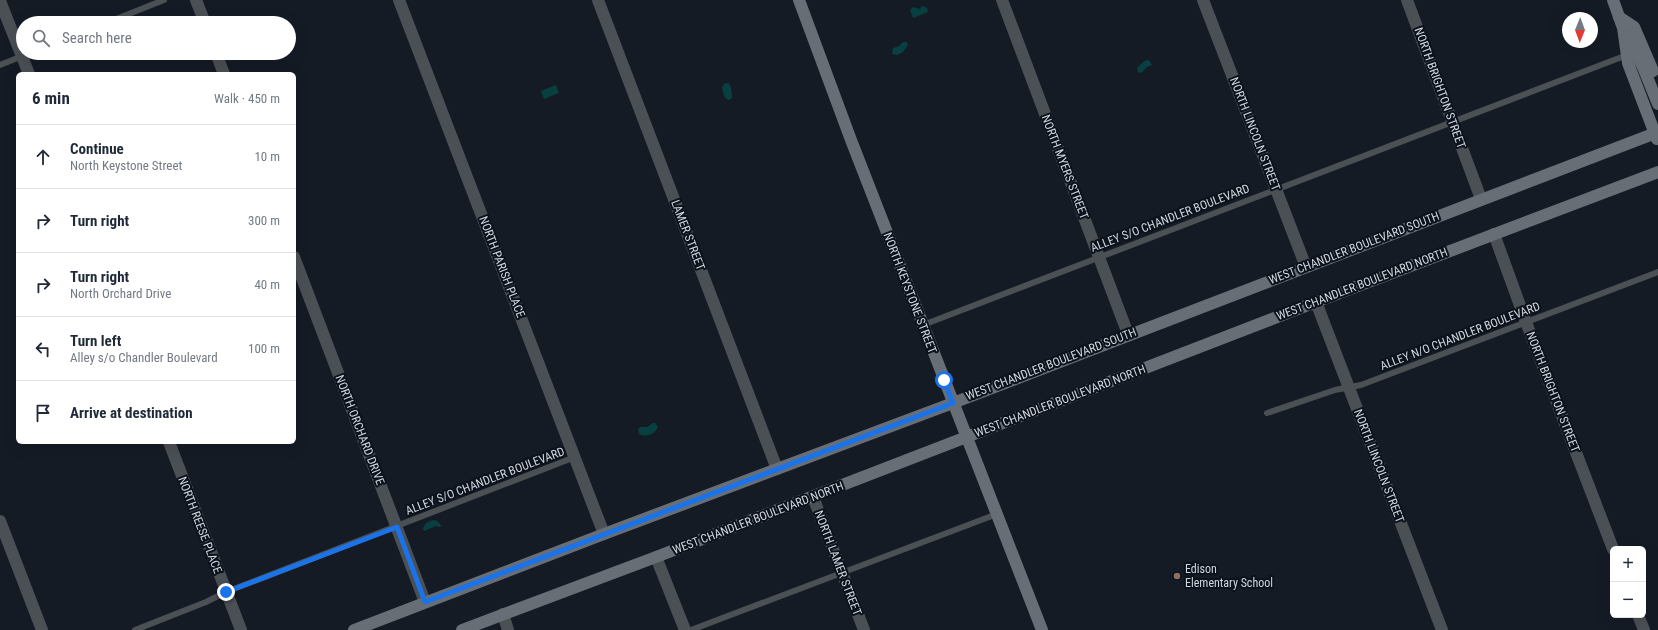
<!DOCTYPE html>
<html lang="en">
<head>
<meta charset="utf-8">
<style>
	body { margin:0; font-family:"Roboto Condensed",sans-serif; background:#f2f2f3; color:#1f2937 }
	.controls { position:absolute; right:12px; bottom:12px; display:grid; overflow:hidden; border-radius:6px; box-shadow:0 4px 16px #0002 }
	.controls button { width:36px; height:36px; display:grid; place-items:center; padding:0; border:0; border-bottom:1px solid #e0e1e3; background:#fff; color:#1f2937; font:20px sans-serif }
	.compass { position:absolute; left:1562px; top:12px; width:36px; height:36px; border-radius:50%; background:#fff; box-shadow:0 4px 16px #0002; rotate:181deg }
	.stop { position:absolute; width:12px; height:12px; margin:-9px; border:3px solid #1a73e8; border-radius:50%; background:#fff }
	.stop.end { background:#1a73e8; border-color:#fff; box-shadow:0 1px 4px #0008 }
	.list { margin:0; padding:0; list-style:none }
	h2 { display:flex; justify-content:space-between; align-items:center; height:52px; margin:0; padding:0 16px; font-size:17px }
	h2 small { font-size:13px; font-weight:400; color:#747a83 }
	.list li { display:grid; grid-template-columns:26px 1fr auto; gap:12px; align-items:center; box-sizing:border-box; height:64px; padding:0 16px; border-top:1px solid #e0e1e3 }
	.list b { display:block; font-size:15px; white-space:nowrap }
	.list p { margin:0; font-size:13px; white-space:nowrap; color:#747a83 }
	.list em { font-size:13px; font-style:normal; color:#747a83 }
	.icon { flex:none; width:22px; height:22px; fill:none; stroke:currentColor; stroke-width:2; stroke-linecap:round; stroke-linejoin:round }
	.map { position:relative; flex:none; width:1658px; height:630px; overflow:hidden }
	.search { position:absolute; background:#fff; box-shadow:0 4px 16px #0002; left:16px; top:16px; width:280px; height:44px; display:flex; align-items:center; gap:10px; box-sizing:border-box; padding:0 14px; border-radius:22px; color:#747a83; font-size:15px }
	.panel { position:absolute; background:#fff; box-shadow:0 4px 16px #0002; left:16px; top:72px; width:280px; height:372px; border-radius:6px }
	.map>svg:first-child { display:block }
	.water { fill:#084042 }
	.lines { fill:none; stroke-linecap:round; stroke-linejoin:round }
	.lane { stroke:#4b5055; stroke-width:6 }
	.street { stroke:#4b5055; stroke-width:12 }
	.secondary { stroke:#676e76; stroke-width:12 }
	.route { stroke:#1a73e8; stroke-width:5 }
	.education-dot { fill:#8d6e63; stroke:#0c121c; stroke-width:1.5 }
	.labels { text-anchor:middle; stroke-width:4; stroke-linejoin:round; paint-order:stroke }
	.street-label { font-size:12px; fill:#d1d5dc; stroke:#0c121c }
	.poi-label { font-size:12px; fill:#d1d5dc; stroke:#0c121c; text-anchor:start }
</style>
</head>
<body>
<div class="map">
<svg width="1658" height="630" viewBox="0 0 1658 630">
	<rect width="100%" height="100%" fill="#151b25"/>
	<g class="water">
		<polygon points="922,6 927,8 928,12 913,18 910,10 913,7 920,9"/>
		<polygon points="903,42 907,42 908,45 903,52 897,55 892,54 893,48 899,46"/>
		<path d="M1149 60 1152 65 1147 67 1141 73 1138 72 1137 68C1140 65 1144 60 1149 60Z"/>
		<path d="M728 83C731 85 732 93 732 98L729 100 725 98 722 88 724 84Z"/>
		<polygon points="556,85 559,93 544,99 541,91"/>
		<path d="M653 423H655L658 427C655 434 646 438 639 434L638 430 640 427H647Z"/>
		<polygon points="433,520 437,521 442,526 439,527 436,526 424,531 423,528 426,523"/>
	</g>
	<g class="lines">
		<g class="lane">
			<polyline points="106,23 164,0"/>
			<polyline points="0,65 30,53"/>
			<polyline points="923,325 1627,55"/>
			<polyline points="1267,413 1335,390 1361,385 1658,272"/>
			<polyline points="135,630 206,602 226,592 575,457"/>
			<polyline points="691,630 997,514"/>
		</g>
		<g class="street">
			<polyline points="196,0 205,23"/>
			<polyline points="399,0 604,534"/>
			<polyline points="598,0 777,469"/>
			<polyline points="1002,0 1128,334"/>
			<polyline points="1203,0 1306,267"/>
			<polyline points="1407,0 1481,199"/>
			<polyline points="0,1 29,74"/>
			<polyline points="216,53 224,74"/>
			<polyline points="1494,234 1526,322 1613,549"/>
			<polyline points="294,257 425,602"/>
			<polyline points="1316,302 1442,630"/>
			<polyline points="169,442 241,630"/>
			<polyline points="813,497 864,630"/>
			<polyline points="0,521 42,630"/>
			<polyline points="656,557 685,630"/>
			<polyline points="503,614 508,630"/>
			<polyline points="1638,615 1644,630"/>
		</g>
		<g class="secondary">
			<polyline points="799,0 851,140 1042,630"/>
			<polyline points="1613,0 1623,28 1628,63 1657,139"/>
			<polyline points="1619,17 1634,27 1653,71"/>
			<polyline points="1628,38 1643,67 1658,104"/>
			<polyline points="354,630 604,534 953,403 1658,132"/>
			<polyline points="462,630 656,557 1316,302 1658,172"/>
		</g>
	</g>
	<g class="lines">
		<polyline class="route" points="226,592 397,527 425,602 953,403 944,380"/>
	</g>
	<circle class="education-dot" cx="1177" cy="576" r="4"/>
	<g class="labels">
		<g class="street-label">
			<text transform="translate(1440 88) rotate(70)" y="4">NORTH BRIGHTON STREET</text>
			<text transform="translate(1255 134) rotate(69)" y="4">NORTH LINCOLN STREET</text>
			<text transform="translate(1065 167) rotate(69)" y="4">NORTH MYERS STREET</text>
			<text transform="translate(1170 218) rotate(-21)" y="4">ALLEY S/O CHANDLER BOULEVARD</text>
			<text transform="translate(688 235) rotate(69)" y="4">LAMER STREET</text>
			<text transform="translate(1354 248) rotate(-21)" y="4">WEST CHANDLER BOULEVARD SOUTH</text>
			<text transform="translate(502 267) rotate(69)" y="4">NORTH PARISH PLACE</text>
			<text transform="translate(1362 284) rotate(-21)" y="4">WEST CHANDLER BOULEVARD NORTH</text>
			<text transform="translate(910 293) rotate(69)" y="4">NORTH KEYSTONE STREET</text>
			<text transform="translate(1460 336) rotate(-21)" y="4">ALLEY N/O CHANDLER BOULEVARD</text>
			<text transform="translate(1051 364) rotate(-21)" y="4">WEST CHANDLER BOULEVARD SOUTH</text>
			<text transform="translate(1553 392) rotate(69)" y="4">NORTH BRIGHTON STREET</text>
			<text transform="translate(1060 401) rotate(-21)" y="4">WEST CHANDLER BOULEVARD NORTH</text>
			<text transform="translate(360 430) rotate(69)" y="4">NORTH ORCHARD DRIVE</text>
			<text transform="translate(1379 466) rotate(69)" y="4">NORTH LINCOLN STREET</text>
			<text transform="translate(485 481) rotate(-21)" y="4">ALLEY S/O CHANDLER BOULEVARD</text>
			<text transform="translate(758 518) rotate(-21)" y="4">WEST CHANDLER BOULEVARD NORTH</text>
			<text transform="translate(200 525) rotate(69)" y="4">NORTH REESE PLACE</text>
			<text transform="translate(838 563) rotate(69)" y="4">NORTH LAMER STREET</text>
		</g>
		<g class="poi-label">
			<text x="1185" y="573">Edison<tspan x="1185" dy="14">Elementary School</tspan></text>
		</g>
	</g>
</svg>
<div class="controls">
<button>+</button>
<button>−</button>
</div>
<svg class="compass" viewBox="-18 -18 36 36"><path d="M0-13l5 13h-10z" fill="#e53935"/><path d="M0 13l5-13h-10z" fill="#747a83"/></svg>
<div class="stop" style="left:944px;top:380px"></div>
<div class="stop end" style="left:226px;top:592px"></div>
<div class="search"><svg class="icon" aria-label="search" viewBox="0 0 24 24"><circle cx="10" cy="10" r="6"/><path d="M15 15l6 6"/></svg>Search here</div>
<section class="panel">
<h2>6 min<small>Walk · 450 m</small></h2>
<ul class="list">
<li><svg class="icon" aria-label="ahead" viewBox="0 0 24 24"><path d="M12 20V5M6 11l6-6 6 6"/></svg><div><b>Continue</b><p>North Keystone Street</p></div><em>10 m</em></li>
<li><svg class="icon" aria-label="right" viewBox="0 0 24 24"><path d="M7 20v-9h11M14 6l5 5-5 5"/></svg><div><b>Turn right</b></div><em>300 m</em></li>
<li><svg class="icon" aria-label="right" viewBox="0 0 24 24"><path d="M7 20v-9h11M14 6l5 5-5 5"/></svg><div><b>Turn right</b><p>North Orchard Drive</p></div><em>40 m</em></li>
<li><svg class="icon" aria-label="left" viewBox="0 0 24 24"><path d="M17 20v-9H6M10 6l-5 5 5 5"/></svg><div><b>Turn left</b><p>Alley s/o Chandler Boulevard</p></div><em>100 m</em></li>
<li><svg class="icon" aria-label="arrive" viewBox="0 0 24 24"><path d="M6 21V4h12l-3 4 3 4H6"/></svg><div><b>Arrive at destination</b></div></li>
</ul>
</section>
</div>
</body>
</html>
